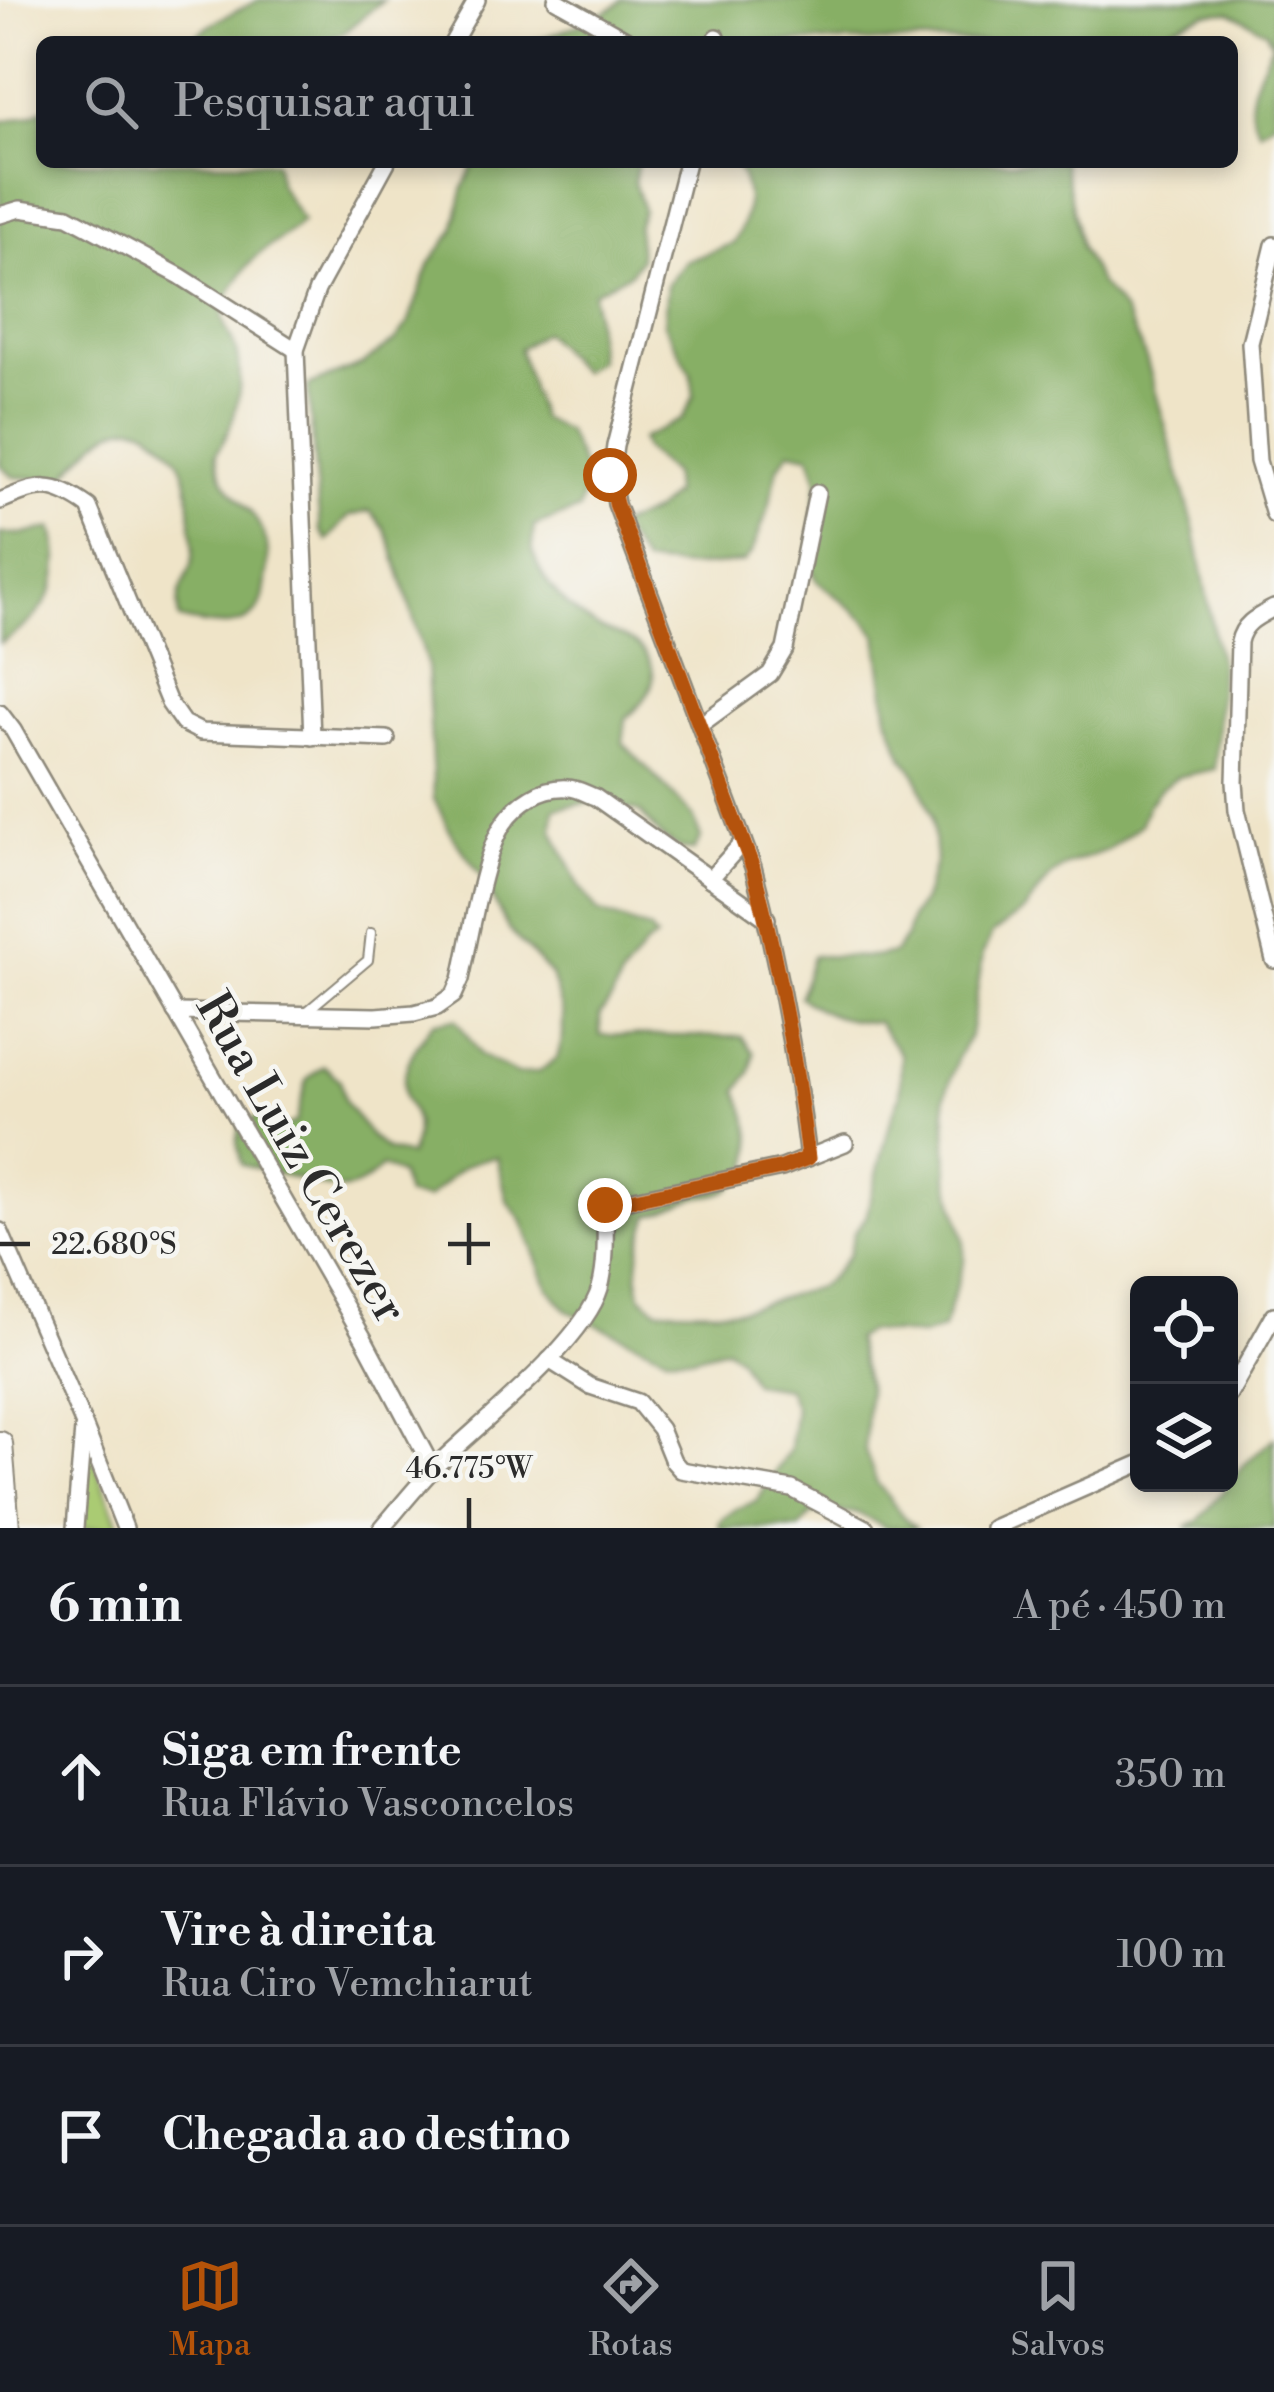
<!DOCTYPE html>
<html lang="pt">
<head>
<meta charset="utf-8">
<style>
	body { margin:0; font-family:"Libre Bodoni",serif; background:#20242c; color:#f1f3f6 }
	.controls { position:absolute; right:36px; bottom:36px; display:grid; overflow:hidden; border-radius:18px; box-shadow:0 6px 18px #0003 }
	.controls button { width:108px; height:108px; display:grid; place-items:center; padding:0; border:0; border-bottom:3px solid #363941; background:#171b24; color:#f1f3f6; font:60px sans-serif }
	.stop { position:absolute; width:36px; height:36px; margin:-27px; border:9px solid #b45309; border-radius:50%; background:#fff }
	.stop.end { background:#b45309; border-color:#fff; box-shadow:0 3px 12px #0008 }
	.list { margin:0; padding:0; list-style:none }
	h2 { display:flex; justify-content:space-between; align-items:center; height:156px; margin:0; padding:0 48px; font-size:51px }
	h2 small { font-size:39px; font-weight:400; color:#9ea1a6 }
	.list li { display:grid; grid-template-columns:78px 1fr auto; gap:36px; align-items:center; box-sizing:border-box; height:180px; padding:0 48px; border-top:3px solid #363941 }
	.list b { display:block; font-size:45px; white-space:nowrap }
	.list p { margin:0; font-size:39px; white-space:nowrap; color:#9ea1a6 }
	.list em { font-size:39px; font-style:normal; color:#9ea1a6 }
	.icon { flex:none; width:66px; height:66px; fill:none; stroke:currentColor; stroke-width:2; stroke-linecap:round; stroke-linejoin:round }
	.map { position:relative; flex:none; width:1274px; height:1528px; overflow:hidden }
	.search { position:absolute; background:#171b24; box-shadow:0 6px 18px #0003; left:36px; right:36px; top:36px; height:132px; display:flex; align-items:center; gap:30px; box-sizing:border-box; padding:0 42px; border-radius:18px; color:#9ea1a6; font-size:45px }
	.sheet { height:696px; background:#171b24 }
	nav { display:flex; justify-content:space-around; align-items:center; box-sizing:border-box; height:168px; border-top:3px solid #363941; background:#171b24; font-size:33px; color:#9ea1a6 }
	nav a { display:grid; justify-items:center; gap:6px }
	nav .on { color:#b45309 }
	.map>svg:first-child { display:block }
	.green { fill:#aacb73; stroke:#6a7b4f; stroke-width:3 }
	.forest { fill:#87af65; stroke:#596d48; stroke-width:3 }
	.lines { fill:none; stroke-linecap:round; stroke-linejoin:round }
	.service-casing { stroke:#8d887a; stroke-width:12 }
	.minor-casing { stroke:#8d887a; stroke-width:20 }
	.primary-casing { stroke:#8d887a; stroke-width:28 }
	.service { stroke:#fff; stroke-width:8 }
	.minor { stroke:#fff; stroke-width:15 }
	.primary { stroke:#fff; stroke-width:24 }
	.route { stroke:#b45309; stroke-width:15 }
	.ticks { fill:none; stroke:#2b2b2b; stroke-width:4.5 }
	.labels { text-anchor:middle; stroke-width:9; stroke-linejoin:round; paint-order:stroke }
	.street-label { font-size:48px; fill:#2b2b2b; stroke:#f6f6f2 }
	.ticks-label { font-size:30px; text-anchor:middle; fill:#2b2b2b; stroke:#f6f6f2; stroke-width:9; stroke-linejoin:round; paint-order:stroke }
</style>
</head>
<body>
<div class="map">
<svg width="1274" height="1528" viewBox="0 0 1274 1528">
	<rect width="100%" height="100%" fill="#f6f6f2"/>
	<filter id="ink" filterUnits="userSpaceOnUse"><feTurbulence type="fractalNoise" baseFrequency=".00833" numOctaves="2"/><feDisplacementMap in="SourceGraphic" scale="24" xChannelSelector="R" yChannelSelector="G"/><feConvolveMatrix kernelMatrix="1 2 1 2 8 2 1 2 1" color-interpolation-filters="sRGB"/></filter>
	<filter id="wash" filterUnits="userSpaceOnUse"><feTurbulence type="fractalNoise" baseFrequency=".004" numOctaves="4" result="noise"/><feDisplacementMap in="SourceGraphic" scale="48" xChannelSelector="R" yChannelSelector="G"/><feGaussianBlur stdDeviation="2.7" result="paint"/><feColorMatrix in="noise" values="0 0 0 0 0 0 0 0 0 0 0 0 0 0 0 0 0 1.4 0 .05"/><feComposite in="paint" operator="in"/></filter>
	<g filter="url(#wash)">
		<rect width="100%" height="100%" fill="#efe4c8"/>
		<polygon class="green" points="87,1442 120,1528 79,1528"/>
		<g class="forest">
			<polygon points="259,0 383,0 343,33 323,42 187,42 218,20"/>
			<path d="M622 0H1274V121L1260 131C1239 102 1259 72 1272 44L1266 31 1230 12 1206 13 1134 42H529C550 36 610 15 622 0Z"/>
			<path d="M42 109V162H275L279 184 302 221C289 236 273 242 258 255 248 263 224 298 223 310 221 324 229 333 234 345 247 379 236 425 216 453 221 497 247 496 263 533 270 548 269 564 266 580 265 588 264 601 259 608 244 633 202 625 179 619 175 585 188 585 193 557 195 545 192 532 191 520 188 479 188 458 151 432 118 408 81 458 62 480L14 477 0 465V122L32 115Z"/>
			<path d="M475 162H638L634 182 643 210 637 227 640 258 630 273 593 292 598 360 581 372 543 332 519 349 540 418 566 431 587 477 579 510 534 526C533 535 531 547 534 555 542 583 571 613 596 626 609 634 627 636 639 647 666 672 650 699 626 718L623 743 693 816 701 838 694 850 681 849 662 837 640 812 599 801 555 808 553 830 580 888 598 912 649 930 656 938 645 946 621 978 612 999 600 1014V1035L742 1037 754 1053 750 1073 738 1090C749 1121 766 1162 732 1187 722 1195 706 1195 695 1198 678 1203 669 1211 650 1215 639 1243 635 1266 641 1296L658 1309 739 1310 821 1286 837 1270 849 1254 854 1233 866 1217 892 1116 900 1096 901 1055 877 1022C847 1022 824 1015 800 997L812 956 873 957 894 953 906 937 911 917 923 900 936 860 932 815 916 774 904 758 888 717 877 635 865 619 817 581 809 561 818 480 810 455 790 451 778 467 769 507 752 552 744 562 692 567 644 564 618 526 653 512 673 494 672 474 644 449 641 439 682 419 694 396 691 373 664 324 667 284 685 262 734 243C750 214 753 191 734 162H1063L1081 248 1099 283 1124 312 1146 358 1194 527 1220 667 1215 769 1177 777 1160 789 1148 805 1140 825 1107 850 1066 865 1050 877 1025 910 992 934 983 954 970 1035 958 1056 945 1096 948 1178 964 1239V1261L943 1329 921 1336 867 1331 855 1339 868 1389 865 1451 877 1483 905 1519 916 1528H887L855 1512 812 1514 800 1528H719L720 1521 736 1509 757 1501 790 1449 795 1408 787 1388 753 1383 738 1357 726 1348 693 1357 667 1356 568 1311 548 1288 523 1222 507 1200 497 1157C458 1161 455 1176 427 1199L406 1196 400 1175 382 1166C354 1198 337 1191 301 1180 282 1174 262 1170 242 1165L237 1143 240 1122 261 1117 277 1130 296 1122 307 1079 324 1066 340 1080 345 1102 371 1137 387 1150 409 1156C416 1139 419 1126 411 1109 406 1100 405 1102 404 1092 401 1067 419 1040 434 1022L456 1019 480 1055 517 1074 539 1072 557 1058 563 1037V1015L551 975 508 929 479 872 453 837 434 799 427 664 392 546 384 527 370 511 349 516 327 541 320 530 308 386 363 364 396 340 408 324 430 263 454 231 463 190Z"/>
			<path d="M52 528C70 580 45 618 0 643V534H24Z"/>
			<polygon points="1274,1438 1274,1528 1186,1528 1199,1521 1244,1465"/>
		</g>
	</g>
	<g filter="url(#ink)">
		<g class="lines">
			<defs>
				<polyline id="service" points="306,1012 368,960 371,933"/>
				<g id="minor">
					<polyline points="556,0 631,42"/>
					<polyline points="453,42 477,0"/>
					<polyline points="716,42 717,37"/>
					<path d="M687 162 615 446 611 475 616 504 753 867C778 963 796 1060 808 1158"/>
					<polyline points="0,215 20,209 68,216 180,276 296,350"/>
					<polyline points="1274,245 1250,343 1258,461 1274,515"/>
					<path d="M0 501C40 484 52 481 89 507L169 703 183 723 201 732 387 739"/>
					<path d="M1274 608C1257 617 1243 623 1239 642L1235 782 1237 810 1274 960"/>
					<polyline points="0,713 13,730 364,1339 433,1469"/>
					<polyline points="700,725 770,674 785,649 817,493"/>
					<polyline points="312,737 296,350 317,290 387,162"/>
					<polyline points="710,879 743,842"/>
					<path d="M175 1012 376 1016 414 1013 437 1007 454 995 461 979C470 940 483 853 504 823 519 802 542 786 568 788 577 788 587 794 595 797L767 919"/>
					<polyline points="0,1231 84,1425 125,1528"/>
					<polyline points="549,1360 590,1386 638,1402 660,1429 673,1461 681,1470 792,1489 866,1528"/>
					<polyline points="1229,1395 1274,1315"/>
					<polyline points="75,1528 83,1429"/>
					<path d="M382 1528C400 1507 418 1484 437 1465 480 1423 584 1342 600 1288 607 1263 605 1232 605 1205L782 1168 845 1143"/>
					<polyline points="993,1528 1139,1464"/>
				</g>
				<polyline id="primary" points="0,1444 7,1528"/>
			</defs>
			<use href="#service" class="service-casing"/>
			<use href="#minor" class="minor-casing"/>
			<use href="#primary" class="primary-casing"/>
			<use href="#service" class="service"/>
			<use href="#minor" class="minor"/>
			<use href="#primary" class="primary"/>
		</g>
	</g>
	<g class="lines" filter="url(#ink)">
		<path class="route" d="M605 1205 782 1168 808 1158C796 1060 778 963 753 868L616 504 610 475"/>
	</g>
	<path class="ticks" d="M469 1223V1265M0 1244H30M448 1244H490M469 1498V1528"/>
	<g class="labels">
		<g class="street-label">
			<text transform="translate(303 1157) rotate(60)" y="17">Rua Luiz Cerezer</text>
		</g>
	</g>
	<g class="ticks-label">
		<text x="114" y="1254">22.680°S</text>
		<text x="469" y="1478">46.775°W</text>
	</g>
</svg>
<div class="controls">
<button><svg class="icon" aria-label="locate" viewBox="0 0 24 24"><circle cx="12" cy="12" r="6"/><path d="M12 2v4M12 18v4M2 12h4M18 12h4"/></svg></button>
<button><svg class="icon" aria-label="layers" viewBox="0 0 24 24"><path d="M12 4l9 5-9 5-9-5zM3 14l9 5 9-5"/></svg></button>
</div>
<div class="stop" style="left:610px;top:475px"></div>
<div class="stop end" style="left:605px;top:1205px"></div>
<div class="search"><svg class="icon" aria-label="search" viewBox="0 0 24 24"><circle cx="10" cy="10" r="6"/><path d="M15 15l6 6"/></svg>Pesquisar aqui</div>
</div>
<section class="sheet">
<h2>6 min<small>A pé · 450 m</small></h2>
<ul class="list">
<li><svg class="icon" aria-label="ahead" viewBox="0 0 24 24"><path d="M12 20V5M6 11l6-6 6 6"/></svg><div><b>Siga em frente</b><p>Rua Flávio Vasconcelos</p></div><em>350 m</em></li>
<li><svg class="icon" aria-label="right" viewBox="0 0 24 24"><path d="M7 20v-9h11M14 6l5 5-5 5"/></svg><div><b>Vire à direita</b><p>Rua Ciro Vemchiarut</p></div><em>100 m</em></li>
<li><svg class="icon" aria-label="arrive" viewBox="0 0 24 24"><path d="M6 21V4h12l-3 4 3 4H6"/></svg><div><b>Chegada ao destino</b></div></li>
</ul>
</section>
<nav>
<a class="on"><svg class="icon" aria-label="map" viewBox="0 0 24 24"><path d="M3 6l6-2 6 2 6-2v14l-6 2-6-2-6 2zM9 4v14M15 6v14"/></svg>Mapa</a>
<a><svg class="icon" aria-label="directions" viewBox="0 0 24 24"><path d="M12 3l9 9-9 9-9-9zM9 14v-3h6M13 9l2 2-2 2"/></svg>Rotas</a>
<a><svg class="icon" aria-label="saved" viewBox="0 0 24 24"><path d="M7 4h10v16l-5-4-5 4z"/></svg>Salvos</a>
</nav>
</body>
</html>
